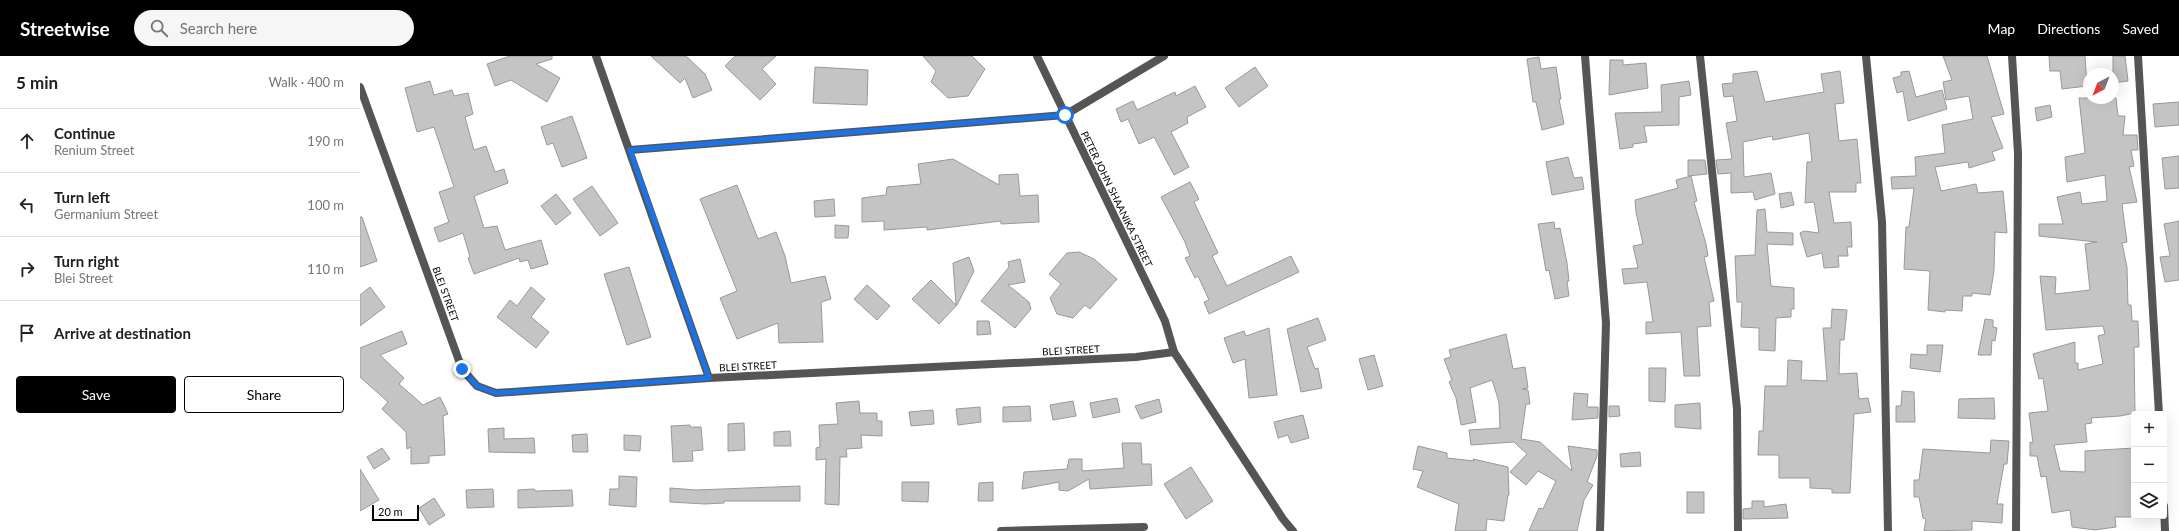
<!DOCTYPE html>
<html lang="en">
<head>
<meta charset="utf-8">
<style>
	body { margin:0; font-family:Lato,sans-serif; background:#f6f6f6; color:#202124 }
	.controls { position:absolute; right:12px; bottom:12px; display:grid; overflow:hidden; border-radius:4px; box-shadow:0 4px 16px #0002 }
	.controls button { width:36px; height:36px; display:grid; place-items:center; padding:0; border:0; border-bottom:1px solid #e0e0e0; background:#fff; color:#202124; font:20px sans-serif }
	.compass { position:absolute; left:1723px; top:12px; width:36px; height:36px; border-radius:50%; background:#fff; box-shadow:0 4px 16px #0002; rotate:222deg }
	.scale { position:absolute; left:12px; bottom:10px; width:47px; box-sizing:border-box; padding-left:4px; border:2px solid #000; border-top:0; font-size:11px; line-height:14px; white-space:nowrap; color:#000; -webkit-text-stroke:3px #fff; paint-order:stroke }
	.stop { position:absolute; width:12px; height:12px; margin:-9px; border:3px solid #1a73e8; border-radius:50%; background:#fff }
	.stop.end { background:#1a73e8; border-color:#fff; box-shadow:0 1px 4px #0008 }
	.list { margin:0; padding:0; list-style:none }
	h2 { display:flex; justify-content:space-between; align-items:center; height:52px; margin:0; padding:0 16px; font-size:17px }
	h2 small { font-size:13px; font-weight:400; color:#757577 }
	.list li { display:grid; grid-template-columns:26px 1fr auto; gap:12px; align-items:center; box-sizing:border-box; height:64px; padding:0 16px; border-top:1px solid #e0e0e0 }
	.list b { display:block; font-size:15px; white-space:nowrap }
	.list p { margin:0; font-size:13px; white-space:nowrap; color:#757577 }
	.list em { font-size:13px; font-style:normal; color:#757577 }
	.actions { display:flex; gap:8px; padding:12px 16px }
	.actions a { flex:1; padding:9px 0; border:1px solid #000; border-radius:4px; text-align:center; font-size:14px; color:#000 }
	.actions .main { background:#000; color:#fff }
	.icon { flex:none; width:22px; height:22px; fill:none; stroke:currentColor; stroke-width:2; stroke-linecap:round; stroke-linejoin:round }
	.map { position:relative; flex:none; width:1819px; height:475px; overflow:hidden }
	header { display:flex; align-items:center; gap:24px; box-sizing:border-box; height:56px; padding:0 20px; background:#000; color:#fff }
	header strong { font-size:19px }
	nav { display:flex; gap:22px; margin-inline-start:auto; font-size:14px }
	.search { width:280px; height:36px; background:#f6f6f6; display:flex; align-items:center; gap:10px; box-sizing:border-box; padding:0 14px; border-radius:22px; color:#757577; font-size:15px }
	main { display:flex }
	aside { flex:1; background:#fff }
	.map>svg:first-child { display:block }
	.building { fill:#c4c4c4; stroke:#999 }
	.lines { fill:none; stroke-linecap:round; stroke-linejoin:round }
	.street { stroke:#555; stroke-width:8 }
	.route { stroke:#1a73e8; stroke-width:5 }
	.labels { text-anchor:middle; stroke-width:3; stroke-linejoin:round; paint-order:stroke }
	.street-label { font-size:10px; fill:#000; stroke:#fff }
</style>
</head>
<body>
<header>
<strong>Streetwise</strong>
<div class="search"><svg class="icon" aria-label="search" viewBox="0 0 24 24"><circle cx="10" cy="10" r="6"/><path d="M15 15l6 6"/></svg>Search here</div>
<nav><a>Map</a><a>Directions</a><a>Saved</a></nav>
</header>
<main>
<aside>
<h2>5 min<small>Walk · 400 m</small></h2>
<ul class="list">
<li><svg class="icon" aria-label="ahead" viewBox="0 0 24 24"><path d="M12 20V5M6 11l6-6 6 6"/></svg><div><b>Continue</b><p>Renium Street</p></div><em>190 m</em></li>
<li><svg class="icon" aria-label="left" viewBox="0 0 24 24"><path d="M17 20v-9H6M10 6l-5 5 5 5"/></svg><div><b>Turn left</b><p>Germanium Street</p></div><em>100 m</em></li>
<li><svg class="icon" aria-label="right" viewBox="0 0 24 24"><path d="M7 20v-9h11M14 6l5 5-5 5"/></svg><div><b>Turn right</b><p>Blei Street</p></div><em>110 m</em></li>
<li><svg class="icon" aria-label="arrive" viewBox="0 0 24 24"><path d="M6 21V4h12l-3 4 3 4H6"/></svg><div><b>Arrive at destination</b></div></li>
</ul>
<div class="actions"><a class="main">Save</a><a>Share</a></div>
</aside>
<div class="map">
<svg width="1819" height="475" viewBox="0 0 1819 475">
	<rect width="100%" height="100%" fill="#fff"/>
	<g class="building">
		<polygon points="150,0 192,0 192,3 176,8 200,22 187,46 151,24 135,30 127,8"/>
		<polygon points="291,0 326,0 345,18 352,34 333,42 325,22 320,27"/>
		<polygon points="375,0 416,0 402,13 416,28 400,44 365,10"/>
		<polygon points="563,0 612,0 625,13 608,40 588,42 571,26 576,15"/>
		<polygon points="1583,0 1627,0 1644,58 1631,61 1643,92 1632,96 1635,104 1609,112 1608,106 1575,111 1581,135 1616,128 1618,137 1643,135 1647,177 1635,176 1634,215 1630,239 1612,237 1612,240 1603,240 1602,255 1585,254 1585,256 1568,254 1570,215 1544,213 1546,171 1549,171 1554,132 1532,133 1531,121 1556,120 1555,101 1585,97 1582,69 1613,63 1609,40 1586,44 1583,26 1592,24"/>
		<polygon points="1689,0 1725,0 1727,30 1702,33 1700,15 1690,15"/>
		<polygon points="1753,0 1765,0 1768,25 1753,27"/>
		<polygon points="1179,1 1181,13 1196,11 1201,43 1199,43 1204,68 1182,74 1176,46 1173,46 1167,3"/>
		<polygon points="1250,4 1263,4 1263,9 1286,7 1288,32 1249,39"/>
		<polygon points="455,11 508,14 507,49 453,47"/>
		<polygon points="895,11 908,30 879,51 865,32"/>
		<polygon points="1397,15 1405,46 1464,36 1461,18 1480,15 1484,47 1475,48 1479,85 1497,83 1501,127 1496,127 1496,136 1469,136 1474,167 1491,166 1492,191 1487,191 1488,200 1478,200 1479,211 1464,212 1462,197 1447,201 1440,177 1444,175 1459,177 1454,146 1445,147 1447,106 1452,106 1449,77 1413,84 1412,80 1383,86 1384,121 1411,117 1415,138 1395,144 1393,136 1371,137 1371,117 1358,118 1356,104 1372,103 1366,67 1377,65 1373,40 1364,41 1362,28 1373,27 1373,18"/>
		<polygon points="1549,15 1556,41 1582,34 1587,53 1548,65 1543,35 1537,37 1533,22 1541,20 1541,16"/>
		<polygon points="70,25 74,39 92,34 94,40 108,37 113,58 105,61 114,94 126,90 135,116 144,113 148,127 114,140 124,172 137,170 145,194 181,184 188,208 171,213 168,204 160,206 159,202 114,218 108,202 110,201 103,177 79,186 74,172 89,166 79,136 94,131 74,71 57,76 45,32"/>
		<polygon points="1329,25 1331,39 1319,41 1319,69 1284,70 1287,86 1273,88 1273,91 1260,93 1255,57 1302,56 1301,29"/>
		<polygon points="835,30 846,51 827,61 828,67 811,76 829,111 814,119 794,81 779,88 768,63 761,66 756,53 773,45 777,54 815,36 816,40"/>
		<polygon points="1719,42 1756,42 1758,60 1765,60 1763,79 1777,79 1778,94 1771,94 1774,110 1769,111 1777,146 1762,148 1767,186 1762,187 1767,211 1768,249 1771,249 1772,265 1778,265 1779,291 1774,291 1775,357 1760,360 1731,362 1732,367 1725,368 1727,386 1694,389 1700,415 1725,416 1725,395 1774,392 1774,461 1755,461 1756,471 1735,474 1712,471 1710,454 1692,457 1686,420 1681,421 1677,400 1670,400 1670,386 1673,387 1669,357 1688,355 1683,322 1679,323 1673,298 1715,286 1715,307 1718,307 1718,314 1743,308 1738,280 1745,278 1743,270 1686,274 1680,220 1696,221 1695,238 1730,234 1725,188 1737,186 1679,180 1679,168 1703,168 1697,141 1720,136 1722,148 1747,145 1745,119 1707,126 1705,101 1725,97"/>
		<polygon points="1819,46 1819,69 1795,71 1793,48"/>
		<polygon points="1690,49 1692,61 1677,65 1675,52"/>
		<polygon points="212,60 227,102 202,111 193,87 187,89 181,71"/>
		<polygon points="1819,100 1819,132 1805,133 1802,102"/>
		<polygon points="1208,101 1214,122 1222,121 1224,133 1192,139 1186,106"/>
		<polygon points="593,103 639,129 639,119 658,118 660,140 678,139 679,166 641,168 641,165 567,174 567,171 524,174 524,165 502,166 502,142 526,139 527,131 561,128 558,108"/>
		<polygon points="1328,104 1345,104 1347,118 1328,120"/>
		<polygon points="1331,120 1337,145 1334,146 1346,188 1348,200 1344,201 1354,245 1349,246 1351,270 1337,271 1340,320 1324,320 1321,276 1286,278 1286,266 1293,266 1287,226 1264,228 1262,213 1278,212 1273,190 1283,188 1276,156 1275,144 1318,132 1316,124"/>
		<polygon points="830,126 839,143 834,146 858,197 852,200 867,230 931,200 939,216 849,258 844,246 849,244 838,220 835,222 825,202 830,200 825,186 801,141"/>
		<polygon points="377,129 398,183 416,176 425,200 431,227 465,220 471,243 461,246 463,286 419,287 418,267 377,283 360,242 377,235 340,143"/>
		<polygon points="232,130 258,167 240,180 213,143"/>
		<polygon points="1431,136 1434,149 1421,152 1419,138"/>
		<polygon points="196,138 211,157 196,169 181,150"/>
		<polygon points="474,143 475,160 455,161 454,145"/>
		<polygon points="1405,153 1407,176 1433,177 1433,189 1407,188 1411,230 1434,232 1434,253 1431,253 1431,261 1416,262 1415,295 1399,294 1399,272 1381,271 1382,246 1377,246 1375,200 1395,199 1397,154"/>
		<polygon points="0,161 2,161 17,205 0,211"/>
		<polygon points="1819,165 1819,224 1805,226 1800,201 1810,200 1804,168"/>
		<polygon points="1194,166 1195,173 1200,172 1207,207 1209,225 1207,225 1209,240 1195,243 1189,214 1186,215 1178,168"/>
		<polygon points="475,169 489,170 488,182 475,182"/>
		<polygon points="719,196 734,203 757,223 730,253 725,249 713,262 697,258 690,242 701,228 689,218 707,197"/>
		<polygon points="609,201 614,215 597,249 579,268 552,243 571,224 596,249 593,207"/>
		<polygon points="660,203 665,226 648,229 669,246 671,253 655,272 621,245 649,211 648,206"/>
		<polygon points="269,211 291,281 267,289 244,218"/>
		<polygon points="507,229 530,250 517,264 494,243"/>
		<polygon points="10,231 25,251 0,270 0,239"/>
		<polygon points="171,231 185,243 171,261 189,276 176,292 137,261 150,244 157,250"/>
		<polygon points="1472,253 1487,254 1484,284 1480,284 1479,318 1497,317 1499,343 1508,342 1511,356 1494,358 1490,437 1472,437 1472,433 1450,432 1450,422 1419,422 1419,399 1398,399 1399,375 1403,375 1405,330 1427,330 1428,304 1442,305 1441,324 1467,325 1463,272 1471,272"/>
		<polygon points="958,262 966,284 947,291 955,313 958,312 962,332 941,336 927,273"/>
		<polygon points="1625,263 1633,264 1633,271 1637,272 1635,285 1632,284 1631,299 1618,299"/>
		<polygon points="617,265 629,265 631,278 617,279"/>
		<polygon points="909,272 917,339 889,342 885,303 873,307 864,282 884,275 886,280"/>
		<polygon points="42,275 47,288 20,299 44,322 39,328 63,349 80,341 88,358 83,360 85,399 69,400 69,407 51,408 51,391 47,393 46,376 22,353 28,346 0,321 0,292"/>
		<polygon points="1146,278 1153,313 1165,311 1168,332 1162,333 1168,334 1170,348 1166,348 1161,383 1180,386 1212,415 1208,390 1237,394 1237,400 1227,426 1233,429 1224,444 1217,475 1169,475 1179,452 1183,453 1196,425 1178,415 1166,429 1150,416 1167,398 1154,386 1111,389 1109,374 1140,372 1139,346 1132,324 1110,332 1116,366 1101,369 1096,342 1089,326 1092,324 1084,303 1091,301 1089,294"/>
		<polygon points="1567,289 1583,289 1580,316 1550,312 1551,298 1567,299"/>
		<polygon points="1014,299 1023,330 1008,334 999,303"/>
		<polygon points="1289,312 1306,312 1305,346 1289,345"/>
		<polygon points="1542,335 1554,336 1555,366 1536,366 1536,350 1541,350"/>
		<polygon points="1214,337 1228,338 1227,351 1238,351 1238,362 1212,364"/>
		<polygon points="757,342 760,356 733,362 730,347"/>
		<polygon points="1634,342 1635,363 1598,362 1599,343"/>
		<polygon points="799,343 802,356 781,363 775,350"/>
		<polygon points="499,345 500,357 517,357 517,365 522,365 522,380 501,379 502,392 486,393 487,401 480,401 479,449 465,448 466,403 456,404 456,392 460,391 459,369 478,368 476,347"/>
		<polygon points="713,345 716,360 693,364 690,349"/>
		<polygon points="1340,347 1341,373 1315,371 1315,349"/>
		<polygon points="670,350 671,365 643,366 643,351"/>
		<polygon points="1249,350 1259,350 1260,360 1249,361"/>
		<polygon points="620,351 621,366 598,369 596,353"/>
		<polygon points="573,354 574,368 551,370 549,356"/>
		<polygon points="943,359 949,382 931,387 928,379 918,382 914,366"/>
		<polygon points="384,367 385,394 368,395 368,368"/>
		<polygon points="330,369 330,371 341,371 343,394 332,395 333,405 313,406 311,370"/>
		<polygon points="144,372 144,383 174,382 175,397 129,396 128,373"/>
		<polygon points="430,375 431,390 414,390 414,376"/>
		<polygon points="227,378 228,396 213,396 212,379"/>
		<polygon points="264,379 281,380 280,395 264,394"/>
		<polygon points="1631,384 1649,385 1647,408 1644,408 1637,448 1643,448 1642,467 1612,465 1612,474 1564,475 1566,463 1563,462 1559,441 1554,441 1554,424 1559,424 1563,393 1630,397"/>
		<polygon points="762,387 781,387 782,408 791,408 792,429 730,433 729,423 708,435 699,434 699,426 662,433 664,416 707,413 709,403 722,403 722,415 764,412"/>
		<polygon points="1058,390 1087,397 1087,402 1114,405 1113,403 1148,411 1149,439 1148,439 1144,465 1127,463 1126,475 1095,475 1099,448 1057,431 1063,415 1053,413"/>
		<polygon points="22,392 30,403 14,413 7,401"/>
		<polygon points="1280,396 1281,410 1261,411 1260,398"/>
		<polygon points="831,411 853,445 826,463 804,428"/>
		<polygon points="0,413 19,444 0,455"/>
		<polygon points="259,420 277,421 276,451 249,449 250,433 259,433"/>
		<polygon points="542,426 569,426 568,446 542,445"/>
		<polygon points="633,426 633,445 618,445 619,427"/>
		<polygon points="440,430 440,445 364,445 364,447 345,448 310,446 310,432 336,434"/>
		<polygon points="133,433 134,451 107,452 106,434"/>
		<polygon points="174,433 176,435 212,434 213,450 158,452 158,434"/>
		<rect x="1327" y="436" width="17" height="21"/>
		<polygon points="74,442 85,459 69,469 59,452"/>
		<polygon points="1392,445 1404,445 1404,451 1426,448 1428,462 1383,463 1383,453 1392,452"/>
	</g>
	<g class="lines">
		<g class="street">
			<polyline points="236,0 349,322"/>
			<polyline points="677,0 805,265 814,296 923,463 933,475"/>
			<polyline points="1225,0 1246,267 1240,475"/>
			<polyline points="1340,0 1377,353 1378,475"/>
			<polyline points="1506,0 1522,166 1528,475"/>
			<polyline points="1652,0 1658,97 1656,475"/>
			<polyline points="1778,0 1799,358"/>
			<polyline points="0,31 102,313 117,330 136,337 349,322 776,301 814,296"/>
			<polyline points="270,94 705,59 804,0"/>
			<polyline points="1804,450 1805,475"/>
			<polyline points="641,475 784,471"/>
		</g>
	</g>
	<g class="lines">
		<polyline class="route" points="102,313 117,330 136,337 349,322 270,94 705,59"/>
	</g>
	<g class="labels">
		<g class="street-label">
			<text transform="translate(757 143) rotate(64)" y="4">PETER JOHN SHAANIKA STREET</text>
			<text transform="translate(86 238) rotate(70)" y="4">BLEI STREET</text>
			<text transform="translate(711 294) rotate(-3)" y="4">BLEI STREET</text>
			<text transform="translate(388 310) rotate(-3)" y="4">BLEI STREET</text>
		</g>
	</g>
</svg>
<div class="controls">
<button>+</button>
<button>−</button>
<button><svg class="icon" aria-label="layers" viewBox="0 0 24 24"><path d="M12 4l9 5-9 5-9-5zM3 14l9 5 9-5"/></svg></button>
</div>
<svg class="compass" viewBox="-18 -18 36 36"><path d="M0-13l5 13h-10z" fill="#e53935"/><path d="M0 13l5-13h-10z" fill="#757577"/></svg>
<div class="scale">20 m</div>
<div class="stop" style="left:705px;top:59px"></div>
<div class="stop end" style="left:102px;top:313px"></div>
</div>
</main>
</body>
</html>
